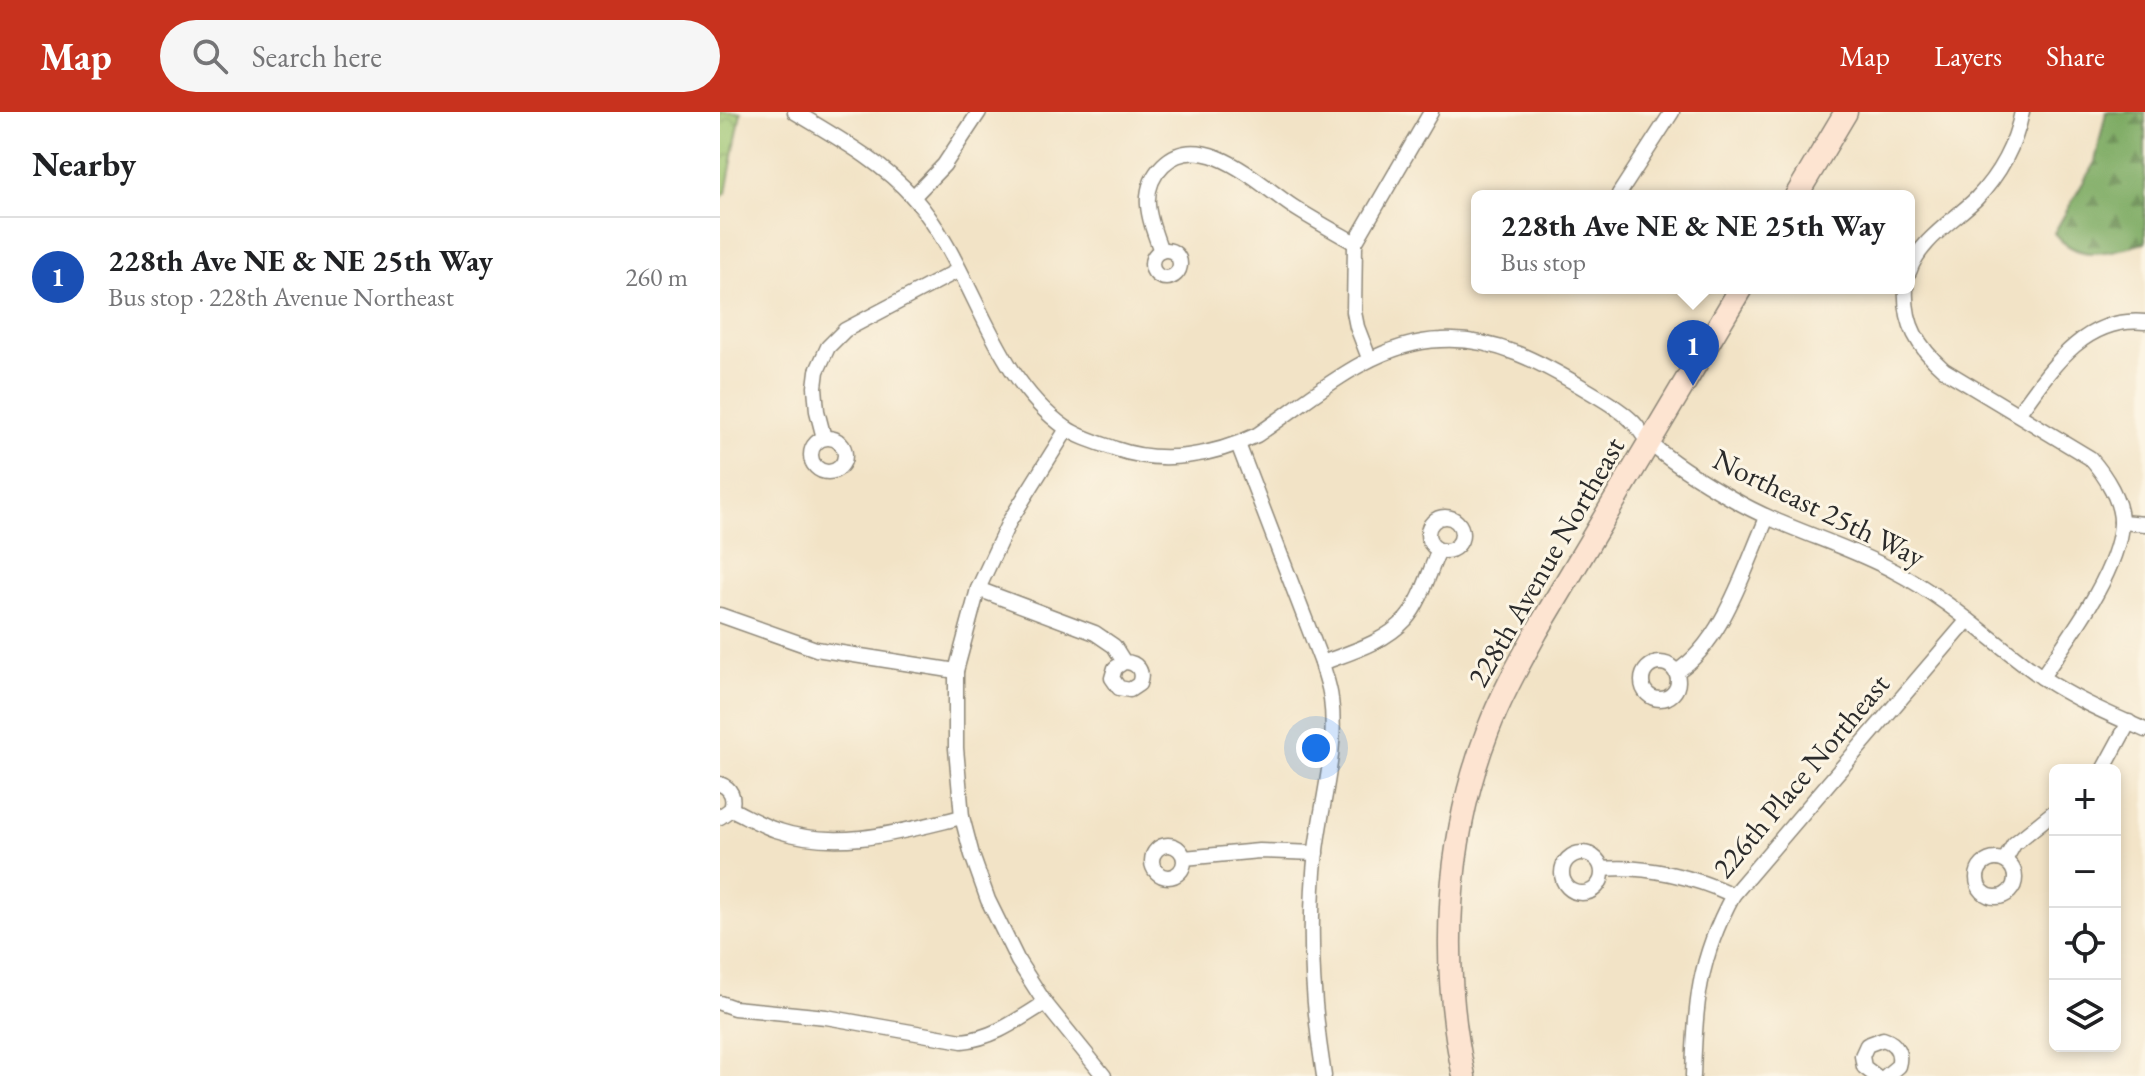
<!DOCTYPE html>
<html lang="en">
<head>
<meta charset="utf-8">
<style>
	body { margin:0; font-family:"EB Garamond",serif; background:#f6f6f6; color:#202124 }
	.controls { position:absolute; right:24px; bottom:24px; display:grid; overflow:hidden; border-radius:12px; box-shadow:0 4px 12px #0003 }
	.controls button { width:72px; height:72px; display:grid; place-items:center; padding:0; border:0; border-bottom:2px solid #e0e0e0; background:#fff; color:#202124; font:40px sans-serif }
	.you { position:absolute; left:596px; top:636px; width:28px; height:28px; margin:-20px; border:6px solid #fff; border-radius:50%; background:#1a73e8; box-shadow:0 0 0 12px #1a73e833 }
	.badge { display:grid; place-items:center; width:52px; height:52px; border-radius:50%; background:#c8321e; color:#fff; font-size:26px; font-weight:700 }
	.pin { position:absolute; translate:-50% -66px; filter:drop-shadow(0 2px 4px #0008) }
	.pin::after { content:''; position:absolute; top:42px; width:28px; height:24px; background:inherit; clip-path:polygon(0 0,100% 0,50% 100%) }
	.popup { position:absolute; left:751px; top:78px; width:444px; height:104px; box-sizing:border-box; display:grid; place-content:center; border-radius:12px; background:#fff; filter:drop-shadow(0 2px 6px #0005); font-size:26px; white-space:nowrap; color:#757577 }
	.popup b { font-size:30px; color:#202124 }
	.popup::after { content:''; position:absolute; left:50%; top:100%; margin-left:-16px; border:16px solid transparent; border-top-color:#fff }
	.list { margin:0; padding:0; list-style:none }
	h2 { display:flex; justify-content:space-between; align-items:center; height:104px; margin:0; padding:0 32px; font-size:34px }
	h2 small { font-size:26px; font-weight:400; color:#757577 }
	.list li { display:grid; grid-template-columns:52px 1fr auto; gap:24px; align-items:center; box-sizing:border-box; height:120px; padding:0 32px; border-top:2px solid #e0e0e0 }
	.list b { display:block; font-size:30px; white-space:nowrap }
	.list p { margin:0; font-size:26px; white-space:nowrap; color:#757577 }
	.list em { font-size:26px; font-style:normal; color:#757577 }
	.icon { flex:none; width:44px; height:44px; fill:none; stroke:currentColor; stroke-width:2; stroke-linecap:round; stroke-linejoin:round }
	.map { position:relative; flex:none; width:1425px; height:964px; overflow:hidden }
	header { display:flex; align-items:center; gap:48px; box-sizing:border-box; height:112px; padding:0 40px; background:#c8321e; color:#fff }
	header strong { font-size:38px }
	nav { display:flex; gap:44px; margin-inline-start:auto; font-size:28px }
	.search { width:560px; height:72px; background:#f6f6f6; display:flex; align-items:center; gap:20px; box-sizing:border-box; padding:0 28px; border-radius:44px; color:#757577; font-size:30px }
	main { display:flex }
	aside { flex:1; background:#fff }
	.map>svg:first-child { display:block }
	.forest { fill:url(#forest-firs); stroke:#546a46; stroke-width:2 }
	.park { fill:url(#park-crowns); stroke:#63784e; stroke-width:2 }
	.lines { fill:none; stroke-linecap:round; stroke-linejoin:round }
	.street-casing { stroke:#8e8778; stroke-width:17 }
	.secondary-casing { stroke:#8e8778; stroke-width:25 }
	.street { stroke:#fff; stroke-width:14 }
	.secondary { stroke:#fde4d1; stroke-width:22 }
	.labels { text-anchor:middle; stroke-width:6; stroke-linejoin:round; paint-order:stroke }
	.street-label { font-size:30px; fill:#2b2b2b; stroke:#fcf5e5 }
</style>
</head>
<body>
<header>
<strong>Map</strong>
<div class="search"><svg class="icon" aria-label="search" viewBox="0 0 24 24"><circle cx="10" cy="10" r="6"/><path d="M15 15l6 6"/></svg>Search here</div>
<nav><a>Map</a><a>Layers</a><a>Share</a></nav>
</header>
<main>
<aside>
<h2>Nearby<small></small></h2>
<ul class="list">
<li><span class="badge" style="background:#1a4fb4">1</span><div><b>228th Ave NE &amp; NE 25th Way</b><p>Bus stop · 228th Avenue Northeast</p></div><em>260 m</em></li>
</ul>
</aside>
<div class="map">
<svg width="1425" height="964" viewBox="0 0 1425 964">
	<defs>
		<pattern id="forest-firs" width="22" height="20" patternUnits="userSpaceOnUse" patternTransform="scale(2)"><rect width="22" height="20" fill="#7caa62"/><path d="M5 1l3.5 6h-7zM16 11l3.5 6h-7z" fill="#668b51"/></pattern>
		<pattern id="park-crowns" width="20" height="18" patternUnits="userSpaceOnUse" patternTransform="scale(2)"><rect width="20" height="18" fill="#9bc470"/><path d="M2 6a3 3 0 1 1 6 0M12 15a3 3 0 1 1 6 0" fill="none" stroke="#7f9f5c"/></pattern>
	</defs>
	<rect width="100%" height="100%" fill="#fcf5e5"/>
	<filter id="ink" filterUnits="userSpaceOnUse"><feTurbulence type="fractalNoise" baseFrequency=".0125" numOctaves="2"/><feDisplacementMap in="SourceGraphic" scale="16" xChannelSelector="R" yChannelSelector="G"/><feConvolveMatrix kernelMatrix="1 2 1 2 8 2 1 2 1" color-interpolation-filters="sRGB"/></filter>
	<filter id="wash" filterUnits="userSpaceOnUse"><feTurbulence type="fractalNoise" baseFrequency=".006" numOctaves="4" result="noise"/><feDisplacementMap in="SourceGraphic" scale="32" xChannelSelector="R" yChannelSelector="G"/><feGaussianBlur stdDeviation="1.8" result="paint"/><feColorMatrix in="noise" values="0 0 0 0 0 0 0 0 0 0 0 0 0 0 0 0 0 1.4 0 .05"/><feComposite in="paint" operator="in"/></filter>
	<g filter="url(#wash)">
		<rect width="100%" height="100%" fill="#f2e3c6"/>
		<path class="forest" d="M1386 0H1425V131C1391 139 1360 153 1334 121L1375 50Z"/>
		<polygon class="park" points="0,0 21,0 6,81 0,86"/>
	</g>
	<g filter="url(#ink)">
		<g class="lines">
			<defs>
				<g id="street">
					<path d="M75 0C116 25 161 49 193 85 254 154 268 261 346 316 360 326 379 331 396 337 442 353 493 344 537 323 592 286 652 230 721 228 776 225 822 251 867 278 882 287 899 296 912 309 919 315 923 326 931 332 955 353 983 370 1011 386 1063 417 1123 431 1176 460 1230 488 1274 531 1323 566 1356 588 1389 602 1425 618"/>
					<polyline points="899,82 952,0"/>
					<polyline points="193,85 224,53 259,0"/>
					<circle cx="446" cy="152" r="14"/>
					<path d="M441 139C430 109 417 79 443 53 481 15 539 72 572 94 592 107 614 119 635 131"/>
					<path d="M1189 160C1199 129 1233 109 1256 87 1280 62 1295 34 1302 0"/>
					<path d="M1186 176C1184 212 1198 235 1224 258L1370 346C1385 363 1402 389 1401 412 1398 461 1349 525 1322 565"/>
					<polyline points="649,246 637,215 634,200 635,131 711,0"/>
					<path d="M1298 302C1330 258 1363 204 1425 210"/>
					<polyline points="347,317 289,410 258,477 236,559 236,636 242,705 252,743 268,788 298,849 325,891 384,964"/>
					<polyline points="104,326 97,299 95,275 97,259 108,235 125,218 239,158"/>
					<circle cx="108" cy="343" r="17"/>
					<path d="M518 332 602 551C605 563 610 575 611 587 618 637 602 688 596 738 588 813 592 890 604 964"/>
					<circle cx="725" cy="422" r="17"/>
					<polyline points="1401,410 1425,412"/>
					<path d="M258 477 375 521 394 534 404 550C418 550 424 560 419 572L410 578 399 576 392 566 395 556 404 550"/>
					<polyline points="0,503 96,537 236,559"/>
					<circle cx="940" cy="569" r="18"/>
					<path d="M602 551C631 540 664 531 686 507 702 488 709 460 719 438"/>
					<path d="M956 560C1003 531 1025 455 1047 406"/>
					<polyline points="1383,658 1409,610"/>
					<path d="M0 672C11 676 15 685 11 697L0 705"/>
					<path d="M11 697C26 704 41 713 56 718 119 739 180 720 242 705"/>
					<circle cx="448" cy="749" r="16"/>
					<circle cx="862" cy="761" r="20"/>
					<polyline points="464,746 539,739 596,741"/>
					<circle cx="1276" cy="766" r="19"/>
					<polyline points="1285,748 1294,732 1335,699"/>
					<path d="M882 757C926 753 974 765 1013 783"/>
					<path d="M0 891 14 896 106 905 242 929C274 926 299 907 325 891"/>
					<path d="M973 964C975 893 978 848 1013 783L1248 508"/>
					<path d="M1156 964 1144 955 1142 944 1147 933 1163 927C1176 931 1182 941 1178 954L1166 964"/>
				</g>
				<g id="secondary">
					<polyline points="1076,84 1126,0"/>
					<path d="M744 964C720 852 726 726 768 618 781 584 799 552 817 519L1021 176"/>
				</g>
			</defs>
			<use href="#street" class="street-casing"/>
			<use href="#secondary" class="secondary-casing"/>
			<use href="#street" class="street"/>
			<use href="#secondary" class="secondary"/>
		</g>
	</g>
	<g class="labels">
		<g class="street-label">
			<text transform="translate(1099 396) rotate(26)" y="10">Northeast 25th Way</text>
			<text transform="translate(826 450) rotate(-60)" y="10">228th Avenue Northeast</text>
			<text transform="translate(1081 664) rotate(-50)" y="10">226th Place Northeast</text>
		</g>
	</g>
</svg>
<div class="controls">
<button>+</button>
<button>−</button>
<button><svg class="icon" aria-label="locate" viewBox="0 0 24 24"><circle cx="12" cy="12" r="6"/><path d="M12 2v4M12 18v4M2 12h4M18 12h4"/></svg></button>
<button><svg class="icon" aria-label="layers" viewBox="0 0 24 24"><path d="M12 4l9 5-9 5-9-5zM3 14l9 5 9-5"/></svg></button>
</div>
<div class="you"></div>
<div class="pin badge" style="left:973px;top:274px;background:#1a4fb4">1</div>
<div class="popup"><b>228th Ave NE &amp; NE 25th Way</b>Bus stop</div>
</div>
</main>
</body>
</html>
